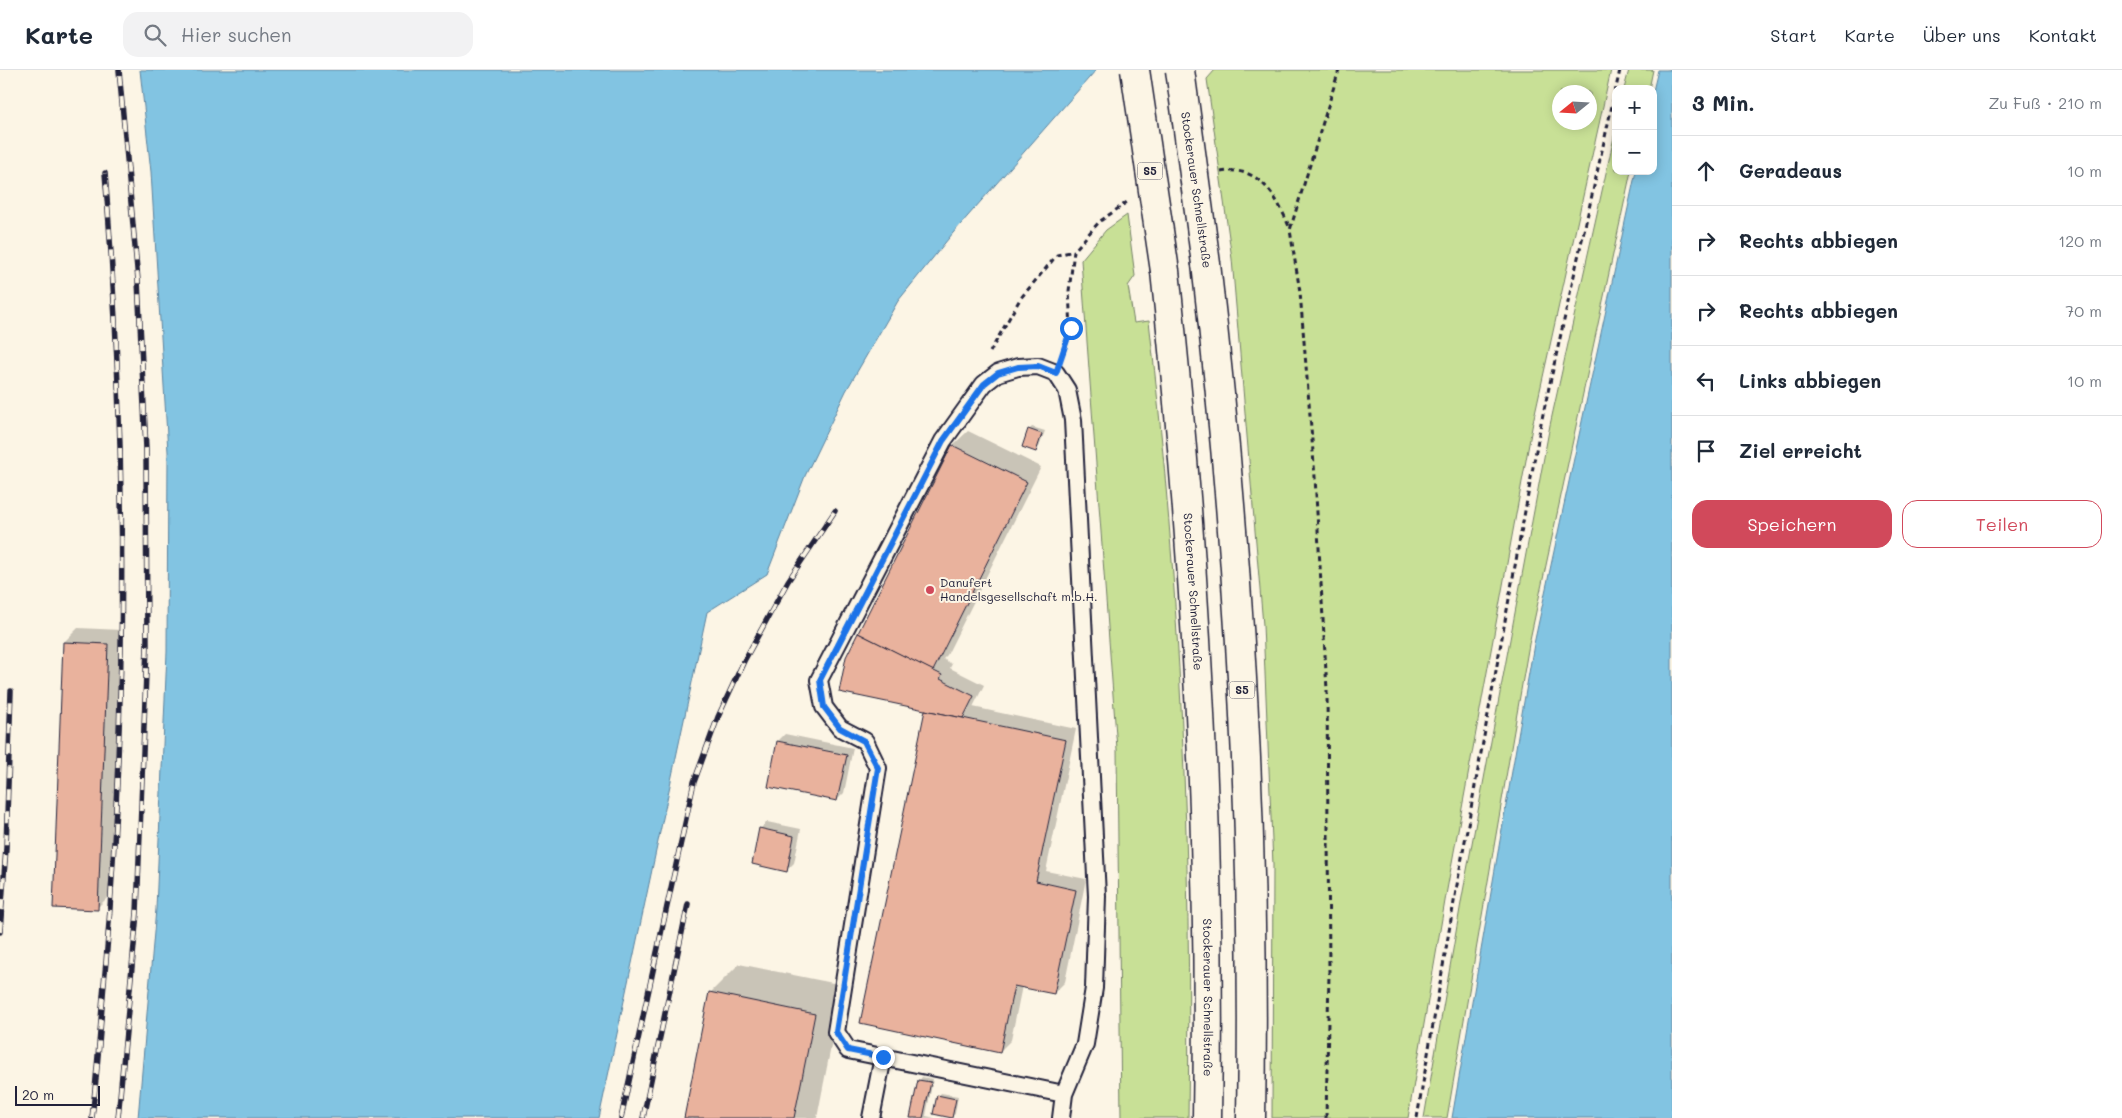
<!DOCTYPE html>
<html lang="de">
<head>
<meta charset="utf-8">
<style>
	body { margin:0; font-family:Mali,sans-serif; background:#f2f2f3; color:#1f2937 }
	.controls { position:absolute; right:15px; top:15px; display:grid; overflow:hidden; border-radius:10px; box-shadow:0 2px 12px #0003 }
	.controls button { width:45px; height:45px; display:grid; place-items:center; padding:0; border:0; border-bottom:1px solid #e0e1e3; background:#fff; color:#1f2937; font:25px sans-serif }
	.compass { position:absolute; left:1552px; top:15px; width:45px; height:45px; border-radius:50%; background:#fff; box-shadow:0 2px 12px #0003; rotate:252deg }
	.scale { position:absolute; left:15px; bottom:12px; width:85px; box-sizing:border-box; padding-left:5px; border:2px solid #22223b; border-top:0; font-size:14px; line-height:18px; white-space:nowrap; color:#22223b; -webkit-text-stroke:4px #fcf5e5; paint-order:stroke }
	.stop { position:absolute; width:15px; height:15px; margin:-11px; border:4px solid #1a73e8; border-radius:50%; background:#fff }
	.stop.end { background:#1a73e8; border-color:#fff; box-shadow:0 1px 5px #0008 }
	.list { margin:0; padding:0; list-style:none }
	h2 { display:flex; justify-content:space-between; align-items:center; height:65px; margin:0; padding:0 20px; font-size:21px }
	h2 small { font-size:16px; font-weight:400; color:#747a83 }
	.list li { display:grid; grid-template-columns:32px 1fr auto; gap:15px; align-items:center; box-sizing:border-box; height:70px; padding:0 20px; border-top:1px solid #e0e1e3 }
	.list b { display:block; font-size:19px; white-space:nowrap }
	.list em { font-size:16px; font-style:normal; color:#747a83 }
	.actions { display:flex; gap:10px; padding:15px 20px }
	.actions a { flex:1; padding:11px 0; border:1px solid #d1495b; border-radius:15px; text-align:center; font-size:18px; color:#d1495b }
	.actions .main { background:#d1495b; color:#fff }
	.icon { flex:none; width:28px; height:28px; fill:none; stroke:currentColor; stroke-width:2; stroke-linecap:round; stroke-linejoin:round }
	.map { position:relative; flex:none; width:1672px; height:1048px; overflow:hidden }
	header { display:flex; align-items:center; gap:30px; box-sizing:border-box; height:70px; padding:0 25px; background:#fff; border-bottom:1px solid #e0e1e3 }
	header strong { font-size:24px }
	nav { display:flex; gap:28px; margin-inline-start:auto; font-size:18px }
	.search { width:350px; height:45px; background:#f2f2f3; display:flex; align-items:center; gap:12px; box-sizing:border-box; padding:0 18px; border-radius:15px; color:#747a83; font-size:19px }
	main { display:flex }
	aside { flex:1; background:#fff }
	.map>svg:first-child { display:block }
	.green { fill:#c8e096; stroke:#758168; fill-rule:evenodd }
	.water { fill:#82c4e2; stroke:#5c839f }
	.shadow { fill:#0003 }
	.building { fill:#e9b29d; stroke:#22223b }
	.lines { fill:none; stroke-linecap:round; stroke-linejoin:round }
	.service-casing { stroke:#22223b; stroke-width:20 }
	.trunk-casing { stroke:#22223b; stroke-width:31 }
	.path { stroke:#22223b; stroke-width:3; stroke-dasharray:5 4; stroke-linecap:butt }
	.service { stroke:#fcf5e5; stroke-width:16 }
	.trunk { stroke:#fcf5e5; stroke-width:28 }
	.rail-casing { stroke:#22223b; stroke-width:5.5 }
	.rail { stroke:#fcf5e5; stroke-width:4; stroke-dasharray:11; stroke-linecap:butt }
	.trunk-bridge-casing { stroke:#22223b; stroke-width:31; stroke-linecap:butt }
	.trunk-bridge { stroke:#fcf5e5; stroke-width:28 }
	.route { stroke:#1a73e8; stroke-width:6 }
	.poi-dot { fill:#d1495b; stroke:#fcf5e5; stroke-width:2 }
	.labels { text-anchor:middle; stroke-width:4; stroke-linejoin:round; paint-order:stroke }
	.shield { fill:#fcf5e5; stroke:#63616e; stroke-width:1 }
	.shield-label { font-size:11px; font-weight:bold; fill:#22223b }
	.street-label { font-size:12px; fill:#22223b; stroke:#fcf5e5 }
	.poi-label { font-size:12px; fill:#22223b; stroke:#fcf5e5; text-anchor:start }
</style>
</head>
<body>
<header>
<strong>Karte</strong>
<div class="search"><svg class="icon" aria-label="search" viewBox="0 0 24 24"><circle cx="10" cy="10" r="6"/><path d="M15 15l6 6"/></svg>Hier suchen</div>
<nav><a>Start</a><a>Karte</a><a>Über uns</a><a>Kontakt</a></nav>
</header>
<main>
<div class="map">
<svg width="1672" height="1048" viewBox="0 0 1672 1048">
	<rect width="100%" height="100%" fill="#fcf5e5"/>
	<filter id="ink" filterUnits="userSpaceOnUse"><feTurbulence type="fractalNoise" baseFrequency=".02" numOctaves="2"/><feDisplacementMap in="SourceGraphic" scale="10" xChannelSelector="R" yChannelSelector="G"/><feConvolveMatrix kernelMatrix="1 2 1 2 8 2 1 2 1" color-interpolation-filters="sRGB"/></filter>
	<g filter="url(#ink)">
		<g class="green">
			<path d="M1215 0H1611L1533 352 1446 825 1408 1048H1272L1273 795 1263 555 1232 189 1207 9ZM1590 22V52H1560V22Z"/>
			<polygon points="1629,0 1653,0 1649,19 1624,19"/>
			<polygon points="1616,58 1616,101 1631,101 1529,574 1447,1048 1424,1048 1462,827 1550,355"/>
			<path d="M1127 145 1135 206 1128 216 1134 253 1149 251C1180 515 1192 782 1188 1048H1121L1117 679 1081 190 1106 160Z"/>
		</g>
		<g class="water">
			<polygon points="140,0 1096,0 953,163 898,231 846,321 805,406 767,504 707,542 599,1048 138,1048 156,839 167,582 168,382 151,102"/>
			<polygon points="1658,0 1672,0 1672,1048 1452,1048 1534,574 1636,101 1653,101 1653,21"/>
		</g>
		<g class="shadow">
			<polygon points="1032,357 1045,361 1039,377 1036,380 1029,360"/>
			<polygon points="968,361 1041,397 947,585 943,589 952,594 950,598 984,615 973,637 1076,659 1046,801 1086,809 1065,912 1054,923 1022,916 1011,970 1000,981 927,639 847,588 953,375"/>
			<polygon points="78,558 122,560 111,824 97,838 64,572"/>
			<polygon points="785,664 853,678 844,723 837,730 778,671"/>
			<polygon points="767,752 801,759 794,793 787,800 760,759"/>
			<polygon points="739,894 843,915 817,1048 686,1048 710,923"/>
			<polygon points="922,1007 933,1009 926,1046 935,1048 911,1048 919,1011"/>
			<polygon points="941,1023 958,1026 955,1044 951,1047 938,1026"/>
		</g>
		<g class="building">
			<polygon points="1028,359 1042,364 1036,382 1022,377"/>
			<polygon points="952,375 1027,412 933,601 858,563"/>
			<polygon points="858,563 942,605 940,609 974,626 963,648 839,622 846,587"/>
			<polygon points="63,572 108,574 98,840 53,838"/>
			<polygon points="925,640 1066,670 1036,811 1076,820 1054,924 1014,916 1000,983 860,953"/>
			<polygon points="777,671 847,685 837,731 768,717"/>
			<polygon points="759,758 794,766 787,802 752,794"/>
			<polygon points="709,922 815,944 794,1048 684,1048"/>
			<polygon points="918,1010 931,1012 923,1048 910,1048"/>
			<polygon points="937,1025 956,1029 952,1048 933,1044"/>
		</g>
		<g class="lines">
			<defs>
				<g id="service">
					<polyline points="871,1048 883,987"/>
					<polyline points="1061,1048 1064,1024 848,980 836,962 878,698 865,671 840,658 824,637 819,610 943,371 984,314 998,303 1018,297 1038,296 1056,303 1067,320 1073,350 1097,826 1094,918 1085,974 1064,1024"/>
				</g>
				<g id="trunk">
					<path d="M1206 194C1239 477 1256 763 1251 1048"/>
					<path id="s1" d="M1165 201C1195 482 1212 765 1207 1048"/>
				</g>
			</defs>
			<use href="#service" class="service-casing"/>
			<use href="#trunk" class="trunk-casing"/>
			<g class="path">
				<path d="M1221 102C1260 94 1278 129 1290 159"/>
				<polyline points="990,282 1020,229 1057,185 1074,181"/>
				<polyline points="1063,283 1071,259 1069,221 1074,181 1099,152 1127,132"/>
				<polyline points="1326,1048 1329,903 1327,620 1315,407 1300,222 1290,160 1339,0"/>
				<polyline points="1417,1048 1455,826 1541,353 1620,0"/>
			</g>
			<use href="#service" class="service"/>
			<use href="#trunk" class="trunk"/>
			<defs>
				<g id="rail">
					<polyline points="0,862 6,778 11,621"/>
					<path d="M92 1048C98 996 101 944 106 892 127 630 127 365 105 103"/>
					<polyline points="118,1048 137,843 147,576 146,379 138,210 119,0"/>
					<polyline points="621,1048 694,712 718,647 744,591 788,511 835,441"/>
					<polyline points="643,1048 688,834"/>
				</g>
			</defs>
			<use href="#rail" class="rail-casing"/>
			<use href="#rail" class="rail"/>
			<defs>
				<g id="trunk-bridge">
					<polyline points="1135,0 1165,201"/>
					<polyline points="1180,0 1206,194"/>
				</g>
			</defs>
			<use href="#trunk-bridge" class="trunk-bridge-casing"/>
			<use href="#trunk-bridge" class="trunk-bridge"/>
		</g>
	</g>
	<g class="lines" filter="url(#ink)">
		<polyline class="route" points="883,987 848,980 836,962 878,698 864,671 840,658 824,637 820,610 943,371 984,314 998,303 1018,297 1038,296 1056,303 1071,258"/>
	</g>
	<circle class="poi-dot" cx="930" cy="520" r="5"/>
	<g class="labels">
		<g class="shield">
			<rect x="1137.5" y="92.5" width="25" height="17" rx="4"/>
			<rect x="1229.5" y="611.5" width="25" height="17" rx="4"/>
		</g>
		<g class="shield-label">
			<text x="1150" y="105">S5</text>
			<text x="1242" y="624">S5</text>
		</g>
		<g class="street-label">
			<text transform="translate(1196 120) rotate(82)" y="4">Stockerauer Schnellstraße</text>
			<text dy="4" stroke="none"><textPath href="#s1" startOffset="322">Stockerauer Schnellstraße</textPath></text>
			<text dy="4" stroke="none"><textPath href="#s1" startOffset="728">Stockerauer Schnellstraße</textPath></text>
		</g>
		<g class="poi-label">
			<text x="940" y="517">Danufert<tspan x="940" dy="14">Handelsgesellschaft m.b.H.</tspan></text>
		</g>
	</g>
</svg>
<div class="controls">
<button>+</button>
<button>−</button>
</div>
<svg class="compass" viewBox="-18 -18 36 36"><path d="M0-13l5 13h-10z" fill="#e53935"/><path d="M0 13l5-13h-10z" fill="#747a83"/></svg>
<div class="scale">20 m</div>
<div class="stop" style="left:1071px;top:258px"></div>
<div class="stop end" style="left:883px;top:987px"></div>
</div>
<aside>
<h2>3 Min.<small>Zu Fuß · 210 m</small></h2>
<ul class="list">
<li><svg class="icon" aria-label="ahead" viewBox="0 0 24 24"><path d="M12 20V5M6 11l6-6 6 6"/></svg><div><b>Geradeaus</b></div><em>10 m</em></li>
<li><svg class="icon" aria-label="right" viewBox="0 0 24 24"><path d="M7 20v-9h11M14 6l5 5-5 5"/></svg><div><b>Rechts abbiegen</b></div><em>120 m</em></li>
<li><svg class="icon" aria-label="right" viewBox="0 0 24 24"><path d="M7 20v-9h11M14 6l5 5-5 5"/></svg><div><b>Rechts abbiegen</b></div><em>70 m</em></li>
<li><svg class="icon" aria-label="left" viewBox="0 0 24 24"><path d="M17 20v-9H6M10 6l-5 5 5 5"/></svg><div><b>Links abbiegen</b></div><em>10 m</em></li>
<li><svg class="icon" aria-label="arrive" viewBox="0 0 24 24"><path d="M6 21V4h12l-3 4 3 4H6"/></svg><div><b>Ziel erreicht</b></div></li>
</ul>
<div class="actions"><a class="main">Speichern</a><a>Teilen</a></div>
</aside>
</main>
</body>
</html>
